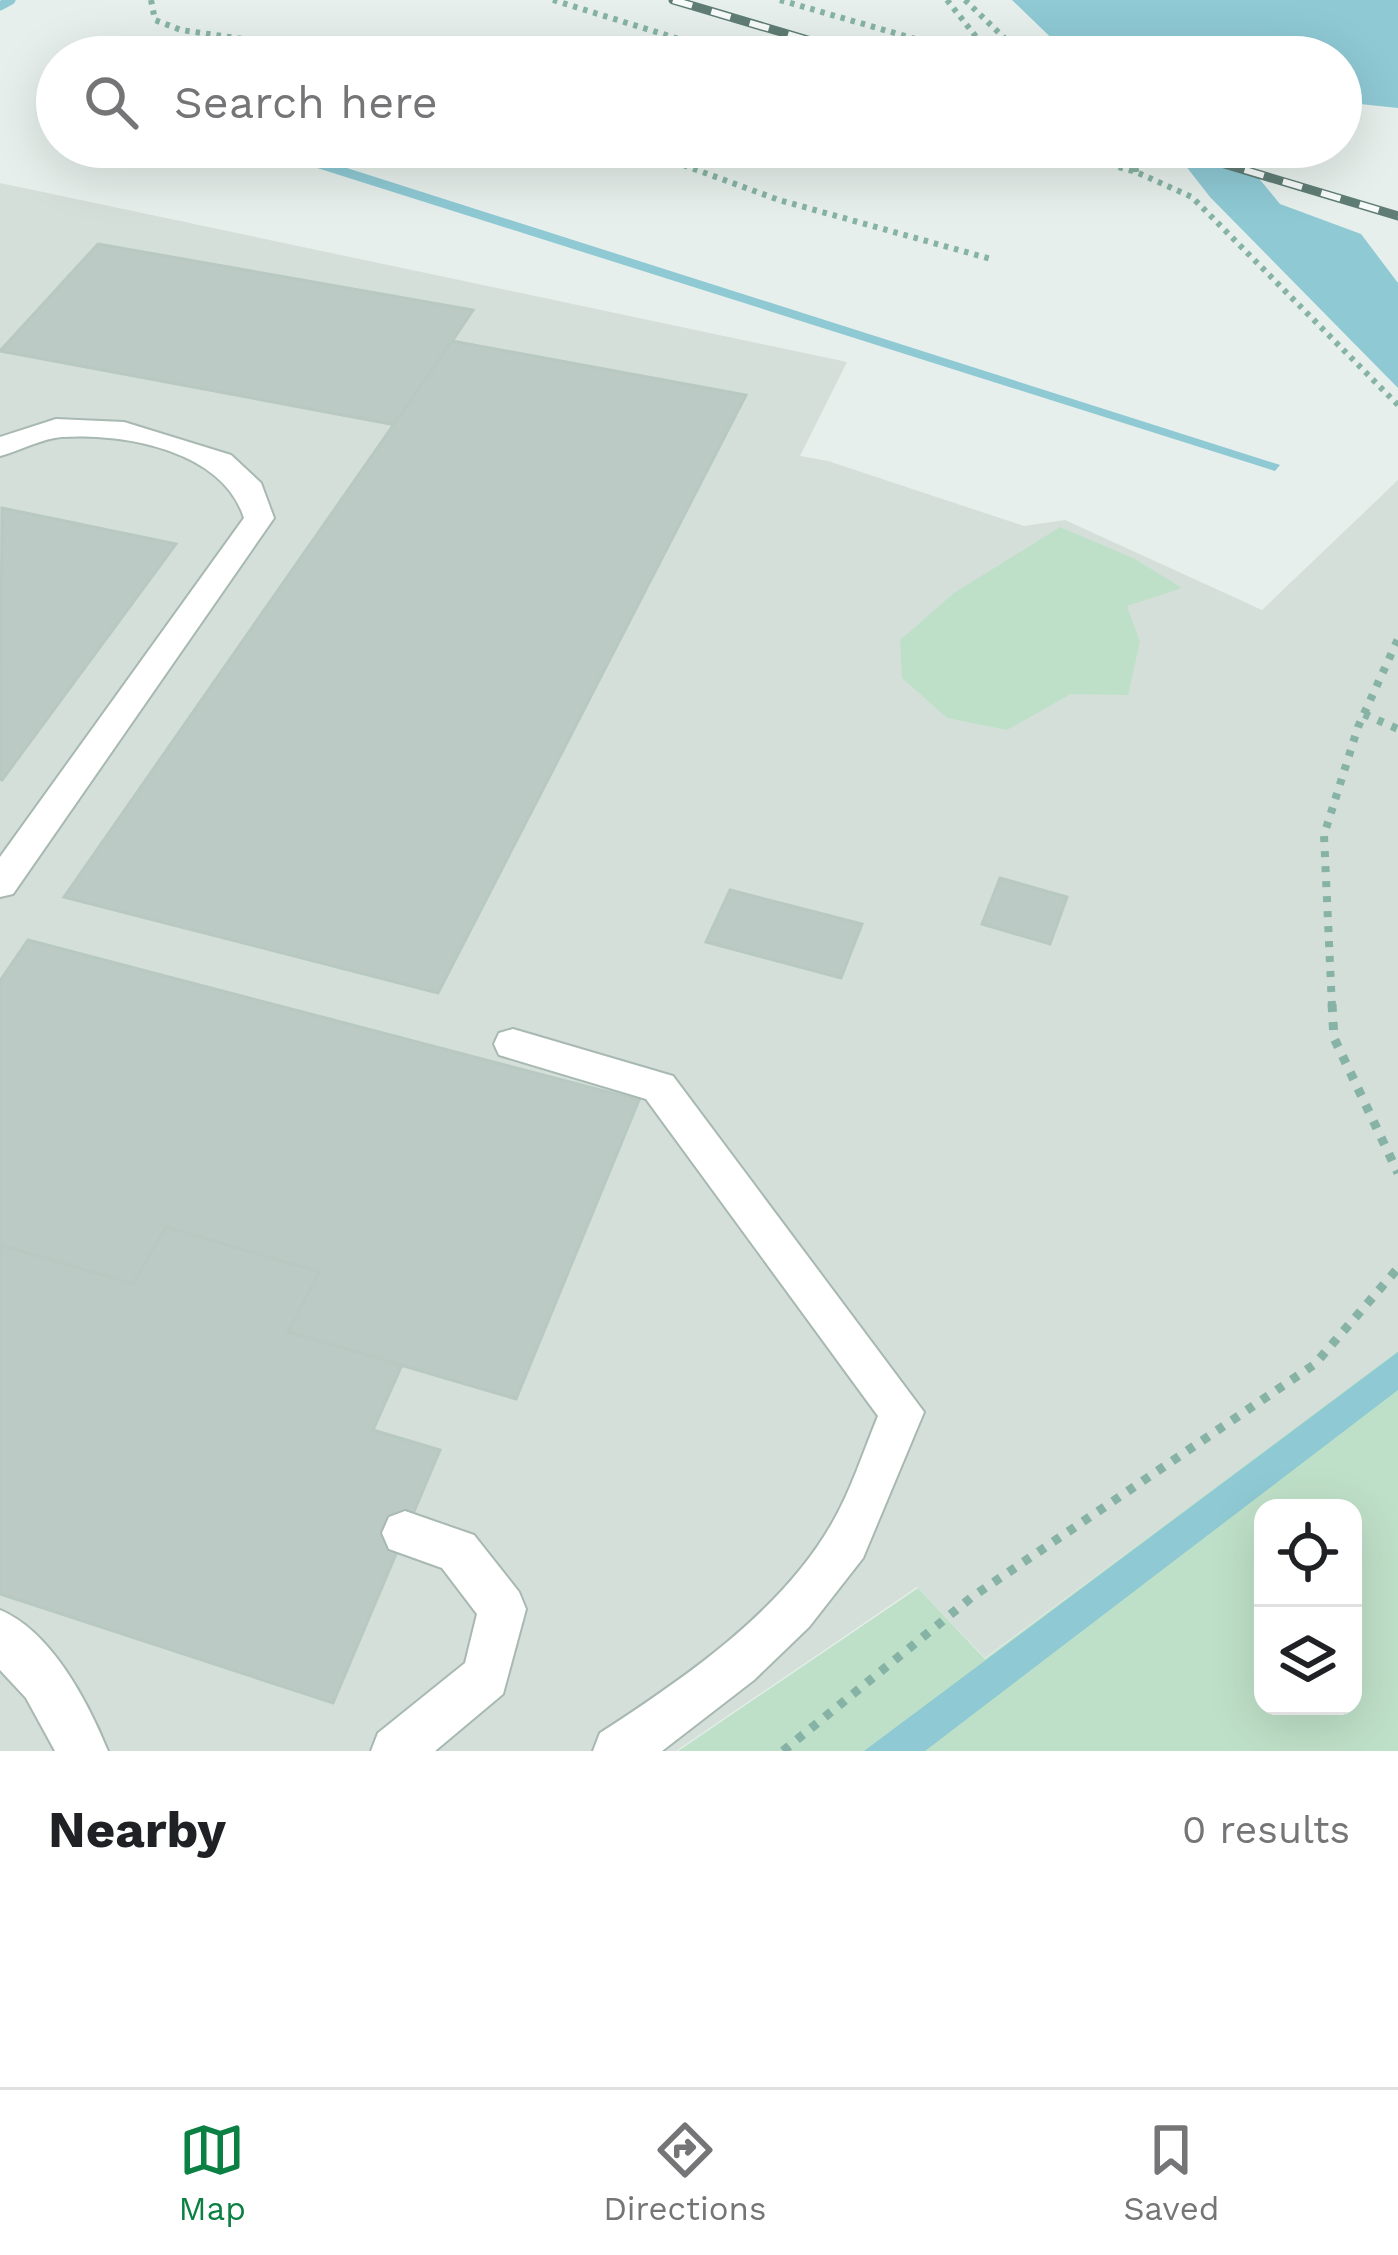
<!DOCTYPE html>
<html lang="en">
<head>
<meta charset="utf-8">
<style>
	body { margin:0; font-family:"Work Sans",sans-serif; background:#f6f6f6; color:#202124 }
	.controls { position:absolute; right:36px; bottom:36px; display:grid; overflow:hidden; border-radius:24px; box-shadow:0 12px 48px #0002 }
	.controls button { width:108px; height:108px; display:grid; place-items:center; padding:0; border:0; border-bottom:3px solid #e0e0e0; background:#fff; color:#202124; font:60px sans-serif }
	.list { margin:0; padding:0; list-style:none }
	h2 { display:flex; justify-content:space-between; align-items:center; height:156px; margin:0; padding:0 48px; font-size:51px }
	h2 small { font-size:39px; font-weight:400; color:#757577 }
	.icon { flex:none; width:66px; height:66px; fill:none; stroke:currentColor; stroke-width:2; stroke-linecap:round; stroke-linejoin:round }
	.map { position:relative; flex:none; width:1398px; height:1751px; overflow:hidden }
	.search { position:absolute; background:#fff; box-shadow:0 12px 48px #0002; left:36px; right:36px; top:36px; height:132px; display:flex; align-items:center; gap:30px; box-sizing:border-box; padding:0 42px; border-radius:66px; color:#757577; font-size:45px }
	.sheet { height:336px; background:#fff }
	nav { display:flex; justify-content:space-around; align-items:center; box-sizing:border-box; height:168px; border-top:3px solid #e0e0e0; background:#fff; font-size:33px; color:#757577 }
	nav a { display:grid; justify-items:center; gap:6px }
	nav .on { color:#0b8043 }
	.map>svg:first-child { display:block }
	.built { fill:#d4dfda }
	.green { fill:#bfe0c8; fill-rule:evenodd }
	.water { fill:#8ec9d4 }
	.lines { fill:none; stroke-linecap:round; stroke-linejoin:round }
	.stream { stroke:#8ec9d4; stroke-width:9 }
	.building { fill:#bbcac4; stroke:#b8c9c2; stroke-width:3 }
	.minor-casing { stroke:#a8b8b2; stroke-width:4 }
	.path-far2 { stroke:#86b3a5; stroke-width:6; stroke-dasharray:4.5 6; stroke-linecap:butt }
	.path-far1 { stroke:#86b3a5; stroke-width:8; stroke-dasharray:6 9; stroke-linecap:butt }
	.path { stroke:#86b3a5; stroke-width:9; stroke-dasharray:8 10; stroke-linecap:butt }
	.minor { fill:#fff; fill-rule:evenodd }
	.rail-casing { stroke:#5f7d75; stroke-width:9 }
	.rail { stroke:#f7fbf9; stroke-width:6; stroke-dasharray:20; stroke-linecap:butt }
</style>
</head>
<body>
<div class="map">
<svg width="1398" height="1751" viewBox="0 0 1398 1751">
	<rect width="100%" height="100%" fill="#e6efeb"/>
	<polygon class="built" points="0,183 847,362 800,456 828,461 1024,526 1065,520 1262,610 1398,480 1398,1352 985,1658 917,1587 676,1751 0,1751"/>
	<g class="green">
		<polygon points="1060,527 1135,559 1182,588 1127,606 1140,642 1128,695 1071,694 1007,730 947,718 902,678 900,640 954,593"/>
		<path d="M1398 1351V1751H678L918 1588 985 1659ZM1263 1508H1353V1706H1263Z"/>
	</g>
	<g class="water">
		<polygon points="1012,0 1398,0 1398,108 1341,102 1341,57 1071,57"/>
		<polygon points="251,147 281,147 1280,465 1275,471"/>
		<polygon points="1171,147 1233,147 1280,204 1361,234 1398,283 1398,388 1210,197"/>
		<polygon points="1398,1352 1398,1390 925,1751 864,1751"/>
	</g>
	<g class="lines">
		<polyline class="stream" points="0,6 11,0"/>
	</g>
	<g class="building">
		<polygon points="98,244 473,310 396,425 0,351"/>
		<polygon points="452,341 746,395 438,993 64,897"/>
		<polygon points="2,508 176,544 2,780 0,779"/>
		<polygon points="1000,878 1067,897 1050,944 982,924"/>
		<polygon points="730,890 862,924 841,978 706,942"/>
		<polygon points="28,940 639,1100 516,1399 288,1332 319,1272 166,1227 133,1284 0,1245 0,981"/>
		<polygon points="166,1227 319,1272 288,1332 402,1365 373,1430 440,1450 333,1703 0,1594 0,1245 133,1284"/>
	</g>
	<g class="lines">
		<defs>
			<g id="minor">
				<path d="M56 419 124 422 231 455 261 483 274 518 13 894 0 897V857L244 518C223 451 126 433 62 437 42 438 20 451 0 456V437Z"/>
				<path d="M513 1029 673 1076 924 1412 863 1558 809 1627 754 1680 662 1751H593L600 1733C683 1679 780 1613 831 1525 851 1491 863 1452 878 1416L646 1099 499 1055 494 1044 499 1033Z"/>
				<polygon points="405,1511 474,1535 519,1592 526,1609 503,1694 435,1751 371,1751 378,1733 465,1663 477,1614 442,1568 389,1549 382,1533 389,1517"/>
				<path d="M0 1610C51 1631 88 1702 108 1751H55L26 1698 0 1670Z"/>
			</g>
		</defs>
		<use href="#minor" class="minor-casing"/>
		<g class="path-far2">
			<polyline points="151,0 155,20 181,30 367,57"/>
			<polyline points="553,0 737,57"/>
			<polyline points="780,0 978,57"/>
			<polyline points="947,0 977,38 960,51"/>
			<polyline points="965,0 1024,57"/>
			<polyline points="634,147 779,200 991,259"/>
			<polyline points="1048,147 1136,172 1192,197 1398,405"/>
			<polyline points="1134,147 1136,172"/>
		</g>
		<g class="path-far1">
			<polyline points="1364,714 1398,729"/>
			<polyline points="1332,1007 1324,835 1358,727 1398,639"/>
		</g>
		<g class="path">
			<polyline points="1332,1004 1334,1038 1398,1173"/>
			<polyline points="783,1751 972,1597 1315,1364 1398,1268"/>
		</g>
		<use href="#minor" class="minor"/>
		<defs>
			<g id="rail">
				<polyline points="673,0 865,57"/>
				<polyline points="1168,147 1398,216"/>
			</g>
		</defs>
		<use href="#rail" class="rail-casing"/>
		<use href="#rail" class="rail"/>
	</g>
</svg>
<div class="controls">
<button><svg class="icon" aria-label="locate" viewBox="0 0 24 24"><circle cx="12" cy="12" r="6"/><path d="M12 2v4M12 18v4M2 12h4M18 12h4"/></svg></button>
<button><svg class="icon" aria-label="layers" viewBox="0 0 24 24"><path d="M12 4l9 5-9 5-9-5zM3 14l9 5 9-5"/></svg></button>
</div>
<div class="search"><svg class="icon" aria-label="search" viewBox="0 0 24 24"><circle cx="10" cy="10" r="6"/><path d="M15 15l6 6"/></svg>Search here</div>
</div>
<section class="sheet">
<h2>Nearby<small>0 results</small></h2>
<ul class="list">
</ul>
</section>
<nav>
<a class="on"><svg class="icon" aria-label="map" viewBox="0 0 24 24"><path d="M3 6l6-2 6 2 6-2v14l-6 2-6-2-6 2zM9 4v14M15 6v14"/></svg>Map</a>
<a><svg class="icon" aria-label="directions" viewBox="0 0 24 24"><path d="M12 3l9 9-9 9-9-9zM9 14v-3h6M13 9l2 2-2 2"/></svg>Directions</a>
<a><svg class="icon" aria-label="saved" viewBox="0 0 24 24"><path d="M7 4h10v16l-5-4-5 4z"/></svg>Saved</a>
</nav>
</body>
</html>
